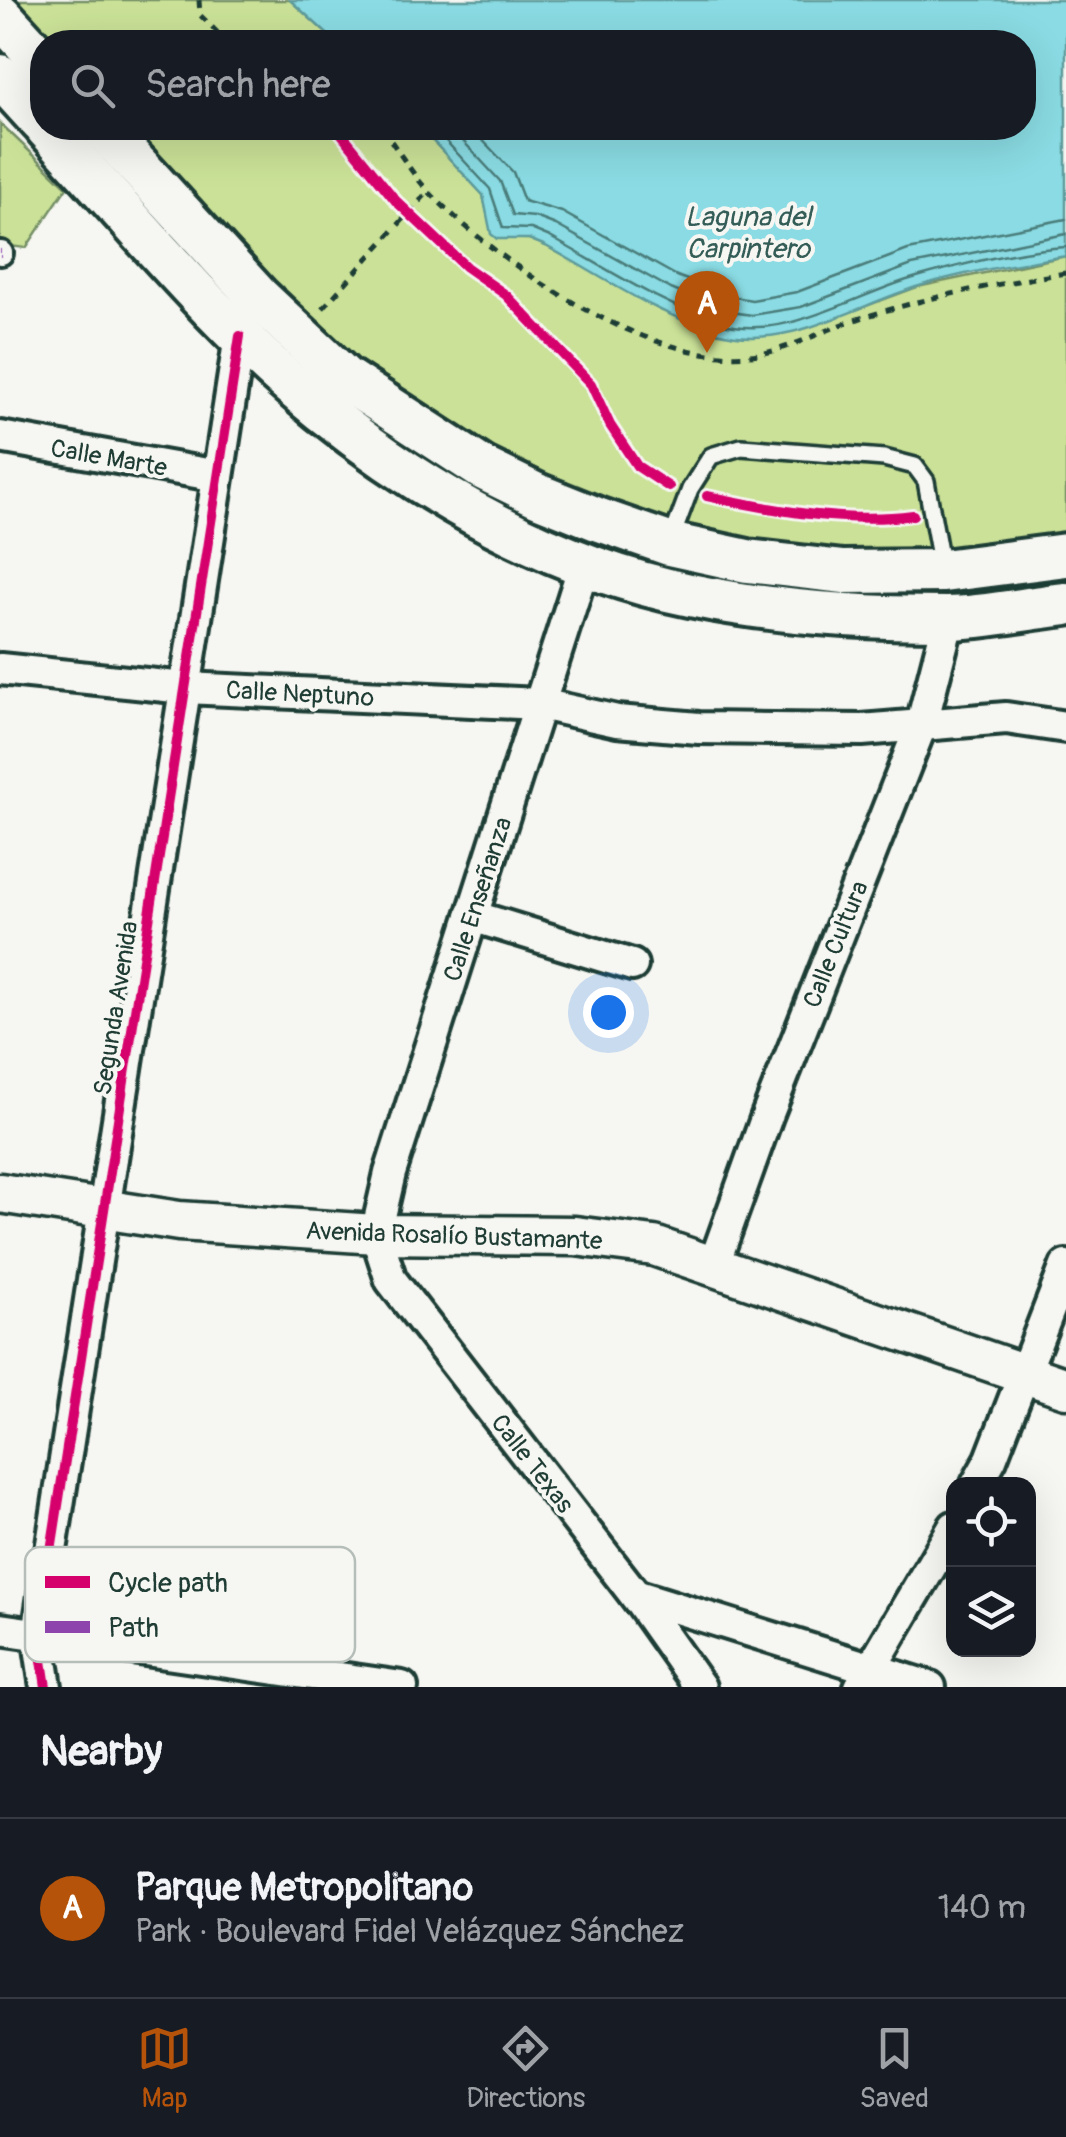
<!DOCTYPE html>
<html lang="en">
<head>
<meta charset="utf-8">
<style>
	body { margin:0; font-family:Pangolin,sans-serif; background:#20242c; color:#f1f3f6 }
	.controls { position:absolute; right:30px; bottom:30px; display:grid; overflow:hidden; border-radius:20px; box-shadow:0 10px 40px #0002 }
	.controls button { width:90px; height:90px; display:grid; place-items:center; padding:0; border:0; border-bottom:2px solid #363941; background:#171b24; color:#f1f3f6; font:50px sans-serif }
	.you { position:absolute; left:608px; top:1012px; width:35px; height:35px; margin:-25px; border:8px solid #fff; border-radius:50%; background:#1a73e8; box-shadow:0 0 0 15px #1a73e833 }
	.badge { display:grid; place-items:center; width:65px; height:65px; border-radius:50%; background:#b45309; color:#fff; font-size:32px; font-weight:700 }
	.pin { position:absolute; translate:-50% -82px; filter:drop-shadow(0 2px 5px #0008) }
	.pin::after { content:''; position:absolute; top:52px; width:35px; height:30px; background:inherit; clip-path:polygon(0 0,100% 0,50% 100%) }
	.list { margin:0; padding:0; list-style:none }
	h2 { display:flex; justify-content:space-between; align-items:center; height:130px; margin:0; padding:0 40px; font-size:42px }
	h2 small { font-size:32px; font-weight:400; color:#9ea1a6 }
	.list li { display:grid; grid-template-columns:65px 1fr auto; gap:30px; align-items:center; box-sizing:border-box; height:180px; padding:0 40px; border-top:2px solid #363941 }
	.list b { display:block; font-size:38px; white-space:nowrap }
	.list p { margin:0; font-size:32px; white-space:nowrap; color:#9ea1a6 }
	.list em { font-size:32px; font-style:normal; color:#9ea1a6 }
	.icon { flex:none; width:55px; height:55px; fill:none; stroke:currentColor; stroke-width:2; stroke-linecap:round; stroke-linejoin:round }
	.map { position:relative; flex:none; width:1066px; height:1687px; overflow:hidden }
	.search { position:absolute; background:#171b24; box-shadow:0 10px 40px #0002; left:30px; right:30px; top:30px; height:110px; display:flex; align-items:center; gap:25px; box-sizing:border-box; padding:0 35px; border-radius:40px; color:#9ea1a6; font-size:38px }
	.sheet { height:310px; background:#171b24 }
	nav { display:flex; justify-content:space-around; align-items:center; box-sizing:border-box; height:140px; border-top:2px solid #363941; background:#171b24; font-size:28px; color:#9ea1a6 }
	nav a { display:grid; justify-items:center; gap:5px }
	nav .on { color:#b45309 }
	.map>svg:first-child { display:block }
	.green { fill:#cae197; stroke:#748f66; stroke-width:2.5 }
	.water { fill:#8adbe3; stroke:#5f9c9d; stroke-width:2.5 }
	.lines { fill:none; stroke-linecap:round; stroke-linejoin:round }
	.shore { stroke:#4a7c7a; stroke-width:2.5 }
	.service-casing { stroke:#1f3d34; stroke-width:22 }
	.pedestrian-casing { stroke:#1f3d34; stroke-width:30 }
	.minor-casing { stroke:#1f3d34; stroke-width:38 }
	.tertiary-casing { stroke:#1f3d34; stroke-width:45 }
	.secondary-casing { stroke:#1f3d34; stroke-width:50 }
	.path { stroke:#1f3d34; stroke-width:5; stroke-dasharray:8 8; stroke-linecap:butt }
	.service { stroke:#f6f6f2; stroke-width:15 }
	.pedestrian { stroke:#f6f6f2; stroke-width:22 }
	.minor { stroke:#f6f6f2; stroke-width:30 }
	.tertiary { stroke:#f6f6f2; stroke-width:38 }
	.secondary { stroke:#f6f6f2; stroke-width:42 }
	.quiet { stroke:#8e44ad; stroke-width:8; stroke-dasharray:15 8; stroke-linecap:butt }
	.cycleway-casing { stroke:#f6f6f2; stroke-width:16 }
	.cycleway { stroke:#d6006c; stroke-width:10 }
	.labels { text-anchor:middle; stroke-width:8; stroke-linejoin:round; paint-order:stroke }
	.street-label { font-size:25px; fill:#1f3d34; stroke:#f6f6f2 }
	.water-label { font-size:28px; font-style:italic; fill:#345d57; stroke:#f6f6f2 }
	.key { fill:#f6f6f2; stroke:#b6beb9; stroke-width:2.5 }
	.key-label { font-size:28px; fill:#1f3d34 }
</style>
</head>
<body>
<div class="map">
<svg width="1066" height="1687" viewBox="0 0 1066 1687">
	<rect width="100%" height="100%" fill="#f6f6f2"/>
	<filter id="ink" filterUnits="userSpaceOnUse"><feTurbulence type="fractalNoise" baseFrequency=".01" numOctaves="2"/><feDisplacementMap in="SourceGraphic" scale="20" xChannelSelector="R" yChannelSelector="G"/><feConvolveMatrix kernelMatrix="1 2 1 2 8 2 1 2 1" color-interpolation-filters="sRGB"/></filter>
	<g filter="url(#ink)">
		<g class="green">
			<polygon points="13,0 290,0 336,42 52,42"/>
			<polygon points="0,123 67,187 26,248 0,245"/>
			<polygon points="131,128 421,128 483,195 492,234 497,238 529,239 546,246 660,310 719,333 807,328 917,287 1066,256 1066,536 950,554 847,553 691,529 551,482 488,447 365,368 278,286"/>
		</g>
		<path class="water" d="M290 0H1066V256C1017 264 963 272 916 287 853 307 784 352 717 332 656 315 601 276 546 246L529 239H497L491 234 483 195 421 128H1024V42H336Z"/>
		<g class="lines">
			<g class="shore">
				<path d="M434 128 490 189 503 228 531 229 550 237C605 267 660 305 720 323 787 342 854 294 917 277 960 265 1022 249 1066 247"/>
				<polyline points="451,128 500,181 513,215 535,217 556,225 671,289 724,311 752,315 801,307 912,265 1066,234"/>
				<polyline points="471,128 513,172 524,201 562,212 677,276 728,296 752,300 797,292 908,250 1066,219"/>
			</g>
			<defs>
				<polyline id="service" points="671,540 690,489 711,456 741,447 884,458 915,466 926,481 942,568"/>
				<polyline id="pedestrian" points="0,253 1,253"/>
				<g id="minor">
					<polyline points="0,437 218,476"/>
					<polyline points="584,565 390,1173 376,1234 391,1280 635,1595 700,1687"/>
					<polyline points="0,669 185,688 540,704 617,721 699,728 862,730 1006,718 1066,727"/>
					<polyline points="472,916 632,965"/>
					<polyline points="713,1267 767,1116 922,723 949,618"/>
					<polyline points="977,1484 991,1459 1066,1266"/>
					<polyline points="635,1595 930,1687"/>
					<polyline points="0,1629 402,1687"/>
					<polyline points="46,1687 38,1634 240,336"/>
					<polyline points="860,1687 954,1527"/>
				</g>
				<polyline id="tertiary" points="0,1193 179,1221 376,1234 575,1236 654,1246 1066,1388"/>
				<g id="secondary">
					<polyline points="0,15 42,61"/>
					<polyline points="0,76 42,122"/>
					<path d="M47 128C135 223 220 328 321 410 427 495 555 568 690 595 772 612 861 618 946 618 985 618 1027 608 1066 604"/>
					<polyline points="103,128 258,297 344,378 482,468 537,495 597,519 669,544 747,561 843,572 943,571 1066,555"/>
				</g>
			</defs>
			<use href="#service" class="service-casing"/>
			<use href="#pedestrian" class="pedestrian-casing"/>
			<use href="#minor" class="minor-casing"/>
			<use href="#tertiary" class="tertiary-casing"/>
			<use href="#secondary" class="secondary-casing"/>
			<g class="path">
				<polyline points="199,0 200,15 223,38 237,42"/>
				<path d="M382 128C398 150 413 176 432 195 504 268 665 380 773 351 802 343 829 328 858 319 927 297 995 284 1066 273"/>
				<polyline points="323,308 428,192"/>
			</g>
			<use href="#service" class="service"/>
			<use href="#pedestrian" class="pedestrian"/>
			<use href="#minor" class="minor"/>
			<use href="#tertiary" class="tertiary"/>
			<use href="#secondary" class="secondary"/>
			<polyline class="quiet" points="0,253 1,253"/>
			<defs>
				<g id="cycleway">
					<polyline points="337,128 396,201 466,267 506,295 591,384 610,425 637,466 669,487"/>
					<path d="M707 496C773 510 846 524 913 515"/>
					<polyline points="46,1687 38,1634 240,336"/>
				</g>
			</defs>
			<use href="#cycleway" class="cycleway-casing"/>
			<use href="#cycleway" class="cycleway"/>
		</g>
	</g>
	<g class="labels">
		<g class="street-label">
			<text transform="translate(109 457) rotate(10)" y="9">Calle Marte</text>
			<text transform="translate(300 693) rotate(3)" y="9">Calle Neptuno</text>
			<text transform="translate(477 899) rotate(-72)" y="9">Calle Enseñanza</text>
			<text transform="translate(835 944) rotate(-68)" y="9">Calle Cultura</text>
			<text transform="translate(115 1008) rotate(-81)" y="9">Segunda Avenida</text>
			<text transform="translate(454 1235) rotate(2)" y="9">Avenida Rosalío Bustamante</text>
			<text transform="translate(533 1463) rotate(52)" y="9">Calle Texas</text>
		</g>
		<g class="water-label">
			<text x="748" y="226">Laguna del<tspan x="748" dy="32">Carpintero</tspan></text>
		</g>
	</g>
	<rect x="25" y="1547" width="330" height="115" rx="15" class="key"/>
	<rect x="45" y="1576" width="45" height="12" fill="#d6006c"/>
	<rect x="45" y="1621" width="45" height="12" fill="#8e44ad"/>
	<g class="key-label">
		<text x="108" y="1592">Cycle path</text>
		<text x="108" y="1637">Path</text>
	</g>
</svg>
<div class="controls">
<button><svg class="icon" aria-label="locate" viewBox="0 0 24 24"><circle cx="12" cy="12" r="6"/><path d="M12 2v4M12 18v4M2 12h4M18 12h4"/></svg></button>
<button><svg class="icon" aria-label="layers" viewBox="0 0 24 24"><path d="M12 4l9 5-9 5-9-5zM3 14l9 5 9-5"/></svg></button>
</div>
<div class="you"></div>
<div class="pin badge" style="left:707px;top:353px">A</div>
<div class="search"><svg class="icon" aria-label="search" viewBox="0 0 24 24"><circle cx="10" cy="10" r="6"/><path d="M15 15l6 6"/></svg>Search here</div>
</div>
<section class="sheet">
<h2>Nearby<small></small></h2>
<ul class="list">
<li><span class="badge">A</span><div><b>Parque Metropolitano</b><p>Park · Boulevard Fidel Velázquez Sánchez</p></div><em>140 m</em></li>
</ul>
</section>
<nav>
<a class="on"><svg class="icon" aria-label="map" viewBox="0 0 24 24"><path d="M3 6l6-2 6 2 6-2v14l-6 2-6-2-6 2zM9 4v14M15 6v14"/></svg>Map</a>
<a><svg class="icon" aria-label="directions" viewBox="0 0 24 24"><path d="M12 3l9 9-9 9-9-9zM9 14v-3h6M13 9l2 2-2 2"/></svg>Directions</a>
<a><svg class="icon" aria-label="saved" viewBox="0 0 24 24"><path d="M7 4h10v16l-5-4-5 4z"/></svg>Saved</a>
</nav>
</body>
</html>
